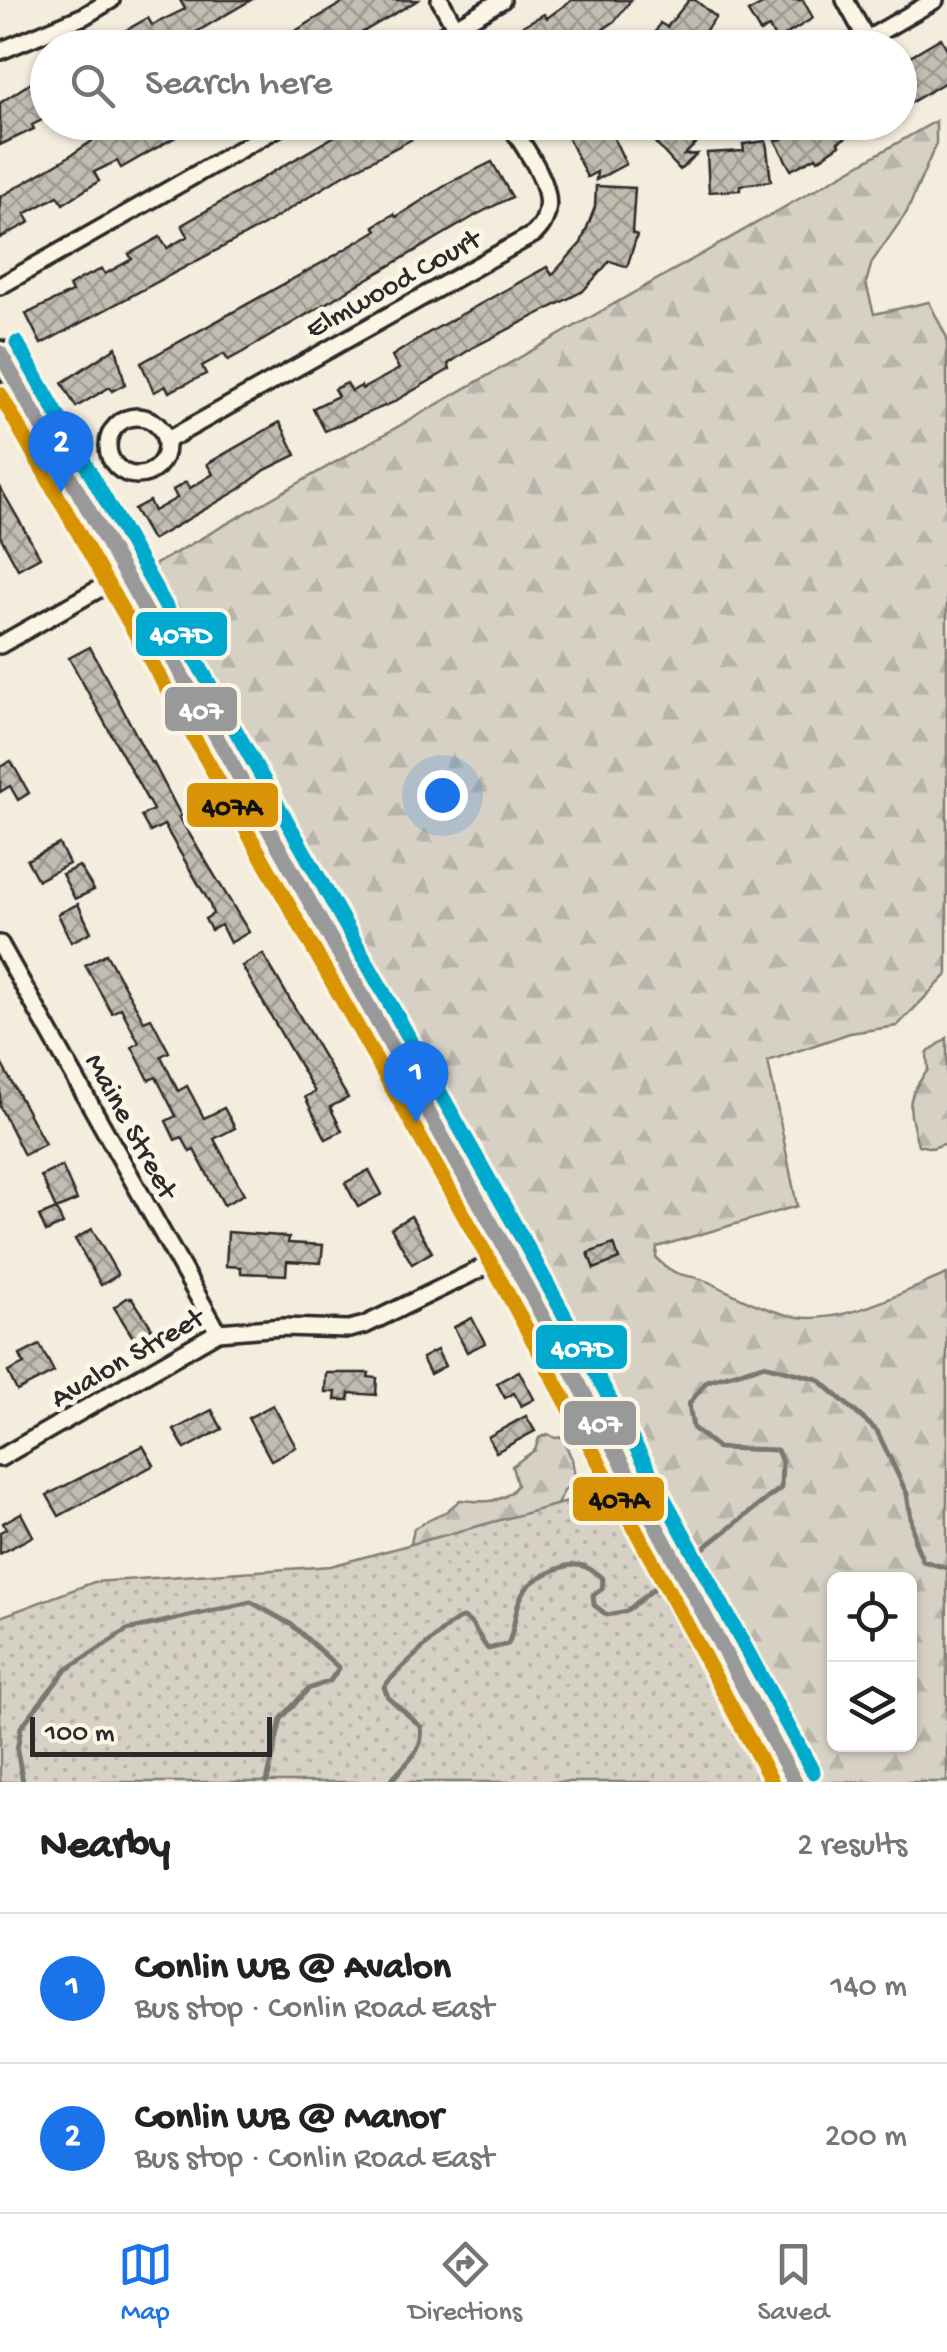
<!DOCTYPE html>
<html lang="en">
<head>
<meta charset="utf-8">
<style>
	body { margin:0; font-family:"Gochi Hand",sans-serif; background:#f2f2f2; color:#222 }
	.controls { position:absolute; right:30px; bottom:30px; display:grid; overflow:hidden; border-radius:15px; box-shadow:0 2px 8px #0004 }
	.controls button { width:90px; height:90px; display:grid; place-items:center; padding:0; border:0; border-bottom:2px solid #e0e0e0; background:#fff; color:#222; font:50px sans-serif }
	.scale { position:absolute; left:30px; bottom:25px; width:242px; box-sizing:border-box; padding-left:10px; border:5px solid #2b2b2b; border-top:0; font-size:28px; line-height:35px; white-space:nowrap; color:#2b2b2b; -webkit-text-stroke:8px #fcf5e5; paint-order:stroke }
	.you { position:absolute; left:442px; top:795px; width:35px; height:35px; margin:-25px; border:8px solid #fff; border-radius:50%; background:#1a73e8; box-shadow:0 0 0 15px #1a73e833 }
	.badge { display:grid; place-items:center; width:65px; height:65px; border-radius:50%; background:#1a73e8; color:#fff; font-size:32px; font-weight:700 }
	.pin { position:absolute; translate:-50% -82px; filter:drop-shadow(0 2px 5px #0008) }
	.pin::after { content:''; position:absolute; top:52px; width:35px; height:30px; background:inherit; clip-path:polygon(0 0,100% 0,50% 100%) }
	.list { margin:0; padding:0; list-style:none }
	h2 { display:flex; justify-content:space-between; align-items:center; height:130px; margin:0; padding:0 40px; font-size:42px }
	h2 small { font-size:32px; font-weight:400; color:#767676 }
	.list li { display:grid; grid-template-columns:65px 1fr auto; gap:30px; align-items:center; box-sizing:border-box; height:150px; padding:0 40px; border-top:2px solid #e0e0e0 }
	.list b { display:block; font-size:38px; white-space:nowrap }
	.list p { margin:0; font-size:32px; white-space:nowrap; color:#767676 }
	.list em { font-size:32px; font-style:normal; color:#767676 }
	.icon { flex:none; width:55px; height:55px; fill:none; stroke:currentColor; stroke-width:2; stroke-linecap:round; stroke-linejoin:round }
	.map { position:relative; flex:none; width:947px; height:1782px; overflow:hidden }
	.search { position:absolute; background:#fff; box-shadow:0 2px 8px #0004; left:30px; right:30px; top:30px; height:110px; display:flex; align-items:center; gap:25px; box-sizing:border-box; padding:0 35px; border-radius:55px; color:#767676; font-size:38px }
	.sheet { height:430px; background:#fff }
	nav { display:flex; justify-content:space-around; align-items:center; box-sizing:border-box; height:140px; border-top:2px solid #e0e0e0; background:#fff; font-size:28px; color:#767676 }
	nav a { display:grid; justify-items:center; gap:5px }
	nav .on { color:#1a73e8 }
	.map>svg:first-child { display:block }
	.forest { fill:url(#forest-firs); stroke:#807e78; stroke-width:2.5; fill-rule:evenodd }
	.park { fill:url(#park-dots); stroke:#807e78; stroke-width:2.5 }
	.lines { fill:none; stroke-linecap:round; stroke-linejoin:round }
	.stream { stroke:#7a7771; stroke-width:5 }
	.building { fill:url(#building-cross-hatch); stroke:#2b2b2b; stroke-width:2.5 }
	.street-casing { stroke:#2b2b2b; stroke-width:22 }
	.secondary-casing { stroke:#2b2b2b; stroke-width:30 }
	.street { stroke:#fcf5e5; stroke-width:15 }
	.secondary { stroke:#fcf5e5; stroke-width:22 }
	.bus-1-casing { stroke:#fcf5e5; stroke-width:22 }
	.bus-2-casing { stroke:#fcf5e5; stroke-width:22 }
	.bus-3-casing { stroke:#fcf5e5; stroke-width:22 }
	.bus-1 { stroke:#999; stroke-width:15 }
	.bus-2 { stroke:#d89406; stroke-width:15 }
	.bus-3 { stroke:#00a9ce; stroke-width:15 }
	.labels { text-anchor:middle; stroke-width:10; stroke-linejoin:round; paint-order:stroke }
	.street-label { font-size:30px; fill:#2b2b2b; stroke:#fcf5e5 }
	.line-badge { stroke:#fcf5e5; stroke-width:4 }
	.badge-label { font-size:28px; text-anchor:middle; font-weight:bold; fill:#fff }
	.pale-badge-label { font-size:28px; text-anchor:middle; font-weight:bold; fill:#111 }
</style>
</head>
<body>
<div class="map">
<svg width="947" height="1782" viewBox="0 0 947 1782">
	<defs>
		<pattern id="forest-firs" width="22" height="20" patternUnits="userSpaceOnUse" patternTransform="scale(2.5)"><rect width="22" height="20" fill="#d6d1c4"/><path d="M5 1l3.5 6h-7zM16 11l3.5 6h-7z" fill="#b8b4a9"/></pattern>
		<pattern id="park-dots" width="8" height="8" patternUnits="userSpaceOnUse" patternTransform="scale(2.5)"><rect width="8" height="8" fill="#d6d1c4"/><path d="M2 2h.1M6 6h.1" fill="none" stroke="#b8b4a9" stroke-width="1.8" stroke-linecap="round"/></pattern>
		<pattern id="building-cross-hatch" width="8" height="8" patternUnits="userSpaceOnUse" patternTransform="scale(2.5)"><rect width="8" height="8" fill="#c2bdb1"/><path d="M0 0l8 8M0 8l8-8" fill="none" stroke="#9e9a90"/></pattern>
	</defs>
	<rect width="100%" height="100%" fill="#f4edde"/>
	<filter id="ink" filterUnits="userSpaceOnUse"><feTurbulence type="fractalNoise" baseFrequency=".01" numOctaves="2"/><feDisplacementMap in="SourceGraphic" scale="20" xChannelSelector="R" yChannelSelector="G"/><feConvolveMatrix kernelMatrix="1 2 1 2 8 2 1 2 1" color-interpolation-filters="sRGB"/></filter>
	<g filter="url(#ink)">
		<g class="forest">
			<path d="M936 121V144L907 212 872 262 866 283 874 314 929 302 947 338V975L897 1026 850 1033 768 1061 797 1206 657 1247 656 1258C680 1282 685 1271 711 1283 737 1296 768 1312 798 1317 845 1324 904 1291 947 1274V1782H817L692 1553 621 1453 140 594 156 564ZM834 1580H910V1744H834Z"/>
			<path d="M947 1038V1143L932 1148 918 1145C909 1108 903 1101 928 1070L927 1053Z"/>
			<path d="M548 1434 555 1438 562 1437 572 1459 575 1478 564 1491 550 1518 407 1565 414 1528 447 1511 460 1500C479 1502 505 1505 517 1485L512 1466 535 1450 539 1438Z"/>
		</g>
		<polygon class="park" points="622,1487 765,1782 0,1782 0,1617 94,1582 331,1566"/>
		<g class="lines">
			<g class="stream">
				<polyline points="682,1565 781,1488 782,1462 777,1450 718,1448 693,1428 689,1404 707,1381 764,1365 818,1379 877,1431 907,1494 915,1542 923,1561 947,1568"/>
				<polyline points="23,1782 17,1750 21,1727 66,1670 127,1630 251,1602 292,1625 339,1668 330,1681 308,1689 281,1719 267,1782"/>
				<path d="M390 1782C403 1765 425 1752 421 1727L388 1697 384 1687C390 1678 454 1617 462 1618 474 1620 480 1641 488 1649L508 1644C516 1627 514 1606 525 1590 532 1579 561 1565 575 1565 586 1564 596 1573 603 1579L602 1589 593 1595 594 1605 607 1615 627 1611 674 1572"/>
			</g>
		</g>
		<g class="building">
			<polygon points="180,0 251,0 169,48 94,48 148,18 152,25 185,9"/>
			<polygon points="347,0 418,0 335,48 267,48"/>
			<polygon points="572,0 631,0 615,21 576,48 516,48 508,34 544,14 547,18"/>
			<polygon points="689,0 695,0 716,17 692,48 648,48 660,23 667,27"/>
			<polygon points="770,0 803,0 813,18 776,41 769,27 760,32 748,12"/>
			<polygon points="941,38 947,49 947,81 900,109 900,62"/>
			<polygon points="32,82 36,90 48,84 48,117 32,125 34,129 0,145 0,103"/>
			<polygon points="116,122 202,122 121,168 117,161 94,172 99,181 63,204 58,196 25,214 30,222 0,238 0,197 65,159 92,141 91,139 117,126"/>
			<polygon points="359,122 408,122 416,137 344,175 264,225 41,344 26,314 72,292 69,286 82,278 102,269 105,274 132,259 129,254 160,237 167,248 188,236 182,225"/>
			<polygon points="560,122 606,122 626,164 596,180 597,172 587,177"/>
			<polygon points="636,122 693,122 705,135 684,155 697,154 680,170 649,136 646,138"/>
			<polygon points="793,122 874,122 838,142 840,145 818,160 816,157 791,170 775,140 782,139 778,131"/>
			<polygon points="766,141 771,181 740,185 740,190 709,192 707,153 744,151 743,144"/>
			<polygon points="492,162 512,197 478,214 243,352 228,360 224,354 202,366 206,374 192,381 169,392 166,386 154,392 141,363 327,260 377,230 374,226 394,214 396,217 451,182"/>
			<polygon points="596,186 635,188 632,233 637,235 627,267 610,261 583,291 472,348 448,364 450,369 392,403 325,431 313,408 338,396 334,389 347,383 352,391 361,386 362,389 399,369 392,356 428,333 547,267 552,275 581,243 595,207"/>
			<polygon points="116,347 125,384 112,391 110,387 76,407 62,383"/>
			<polygon points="280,422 296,455 265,470 240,489 152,540 134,509 149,501 154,511 177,498 173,490 186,482 190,488 213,474 207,464"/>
			<polygon points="0,487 40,557 18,569 0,536"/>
			<polygon points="90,647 151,763 153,762 181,816 179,817 249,932 230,943 221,925 211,930 205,919 213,914 209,902 164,825 150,832 141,816 153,810 69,658"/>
			<polygon points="11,761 29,793 18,800 10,786 0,792 0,767"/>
			<polygon points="59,844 69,864 38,880 27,860"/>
			<polygon points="79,866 94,890 75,899 62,874"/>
			<polygon points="78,904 91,932 71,942 58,914"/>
			<polygon points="106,954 144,1021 151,1018 169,1052 161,1056 178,1091 187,1086 204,1118 224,1108 235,1128 214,1139 244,1194 224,1205 194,1150 190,1152 182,1137 175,1140 166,1121 176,1116 156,1077 149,1080 132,1047 139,1043 121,1008 112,1013 85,965"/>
			<polygon points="263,954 348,1098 330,1107 342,1131 326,1139 305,1097 315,1092 242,966"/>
			<polygon points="0,1061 45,1144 24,1155 0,1107"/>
			<polygon points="62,1166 77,1200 56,1209 41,1176"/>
			<polygon points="369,1170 382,1194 358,1207 345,1183"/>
			<polygon points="56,1209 63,1224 46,1232 39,1216"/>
			<polygon points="411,1216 432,1252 412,1264 391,1228"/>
			<polygon points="92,1229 118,1275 101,1285 75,1239"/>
			<polygon points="228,1232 281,1236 289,1238 288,1243 323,1245 321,1263 287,1261 286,1275 241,1273 241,1267 226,1266"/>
			<polygon points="614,1244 619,1259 594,1269 588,1253"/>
			<polygon points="127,1298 132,1298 152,1328 134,1339 114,1307"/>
			<polygon points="472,1318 485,1343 467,1352 454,1327"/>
			<polygon points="40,1345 54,1372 17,1391 8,1372 24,1364 20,1355"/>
			<polygon points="437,1350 445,1366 430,1374 422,1358"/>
			<polygon points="519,1371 534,1399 521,1406 514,1393 505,1398 497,1383"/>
			<polygon points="326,1373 369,1373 368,1377 377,1378 376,1395 349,1393 349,1400 335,1400 336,1392 325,1392"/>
			<polygon points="273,1405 296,1447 271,1460 248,1418"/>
			<polygon points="212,1410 222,1429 185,1449 174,1430"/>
			<polygon points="526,1416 535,1431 496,1452 488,1437"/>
			<polygon points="143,1446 154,1465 59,1516 47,1495"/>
			<polygon points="21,1513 33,1536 0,1554 0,1532 6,1529 3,1523"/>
		</g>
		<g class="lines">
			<defs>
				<g id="street">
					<polyline points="440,0 467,48"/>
					<polyline points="845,0 867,40"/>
					<polyline points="420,48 502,0"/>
					<polyline points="852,48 935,0"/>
					<polyline points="0,51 84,16 111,0"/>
					<polyline points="0,286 288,122"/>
					<circle cx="137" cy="446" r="29"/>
					<path d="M166 441 534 234C569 201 528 156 509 122"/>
					<polyline points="0,645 127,573"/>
					<polyline points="0,944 218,1332"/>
					<polyline points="0,1458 218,1332 283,1327 349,1329 365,1325 509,1255"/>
				</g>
				<polyline id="secondary" points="0,353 509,1255 795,1782"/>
			</defs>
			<use href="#street" class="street-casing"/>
			<use href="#secondary" class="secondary-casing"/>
			<use href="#street" class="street"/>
			<use href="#secondary" class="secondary"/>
			<defs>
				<polyline id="bus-1" points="0,353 509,1255 795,1782"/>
				<polyline id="bus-2" points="0,394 492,1265 772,1782"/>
				<polyline id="bus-3" points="17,343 526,1245 813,1772"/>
			</defs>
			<use href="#bus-1" class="bus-1-casing"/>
			<use href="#bus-2" class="bus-2-casing"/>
			<use href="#bus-3" class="bus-3-casing"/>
			<use href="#bus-1" class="bus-1"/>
			<use href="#bus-2" class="bus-2"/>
			<use href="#bus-3" class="bus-3"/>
		</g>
	</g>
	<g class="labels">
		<g class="street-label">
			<text transform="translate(392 282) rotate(-29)" y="10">Elmwood Court</text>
			<text transform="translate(133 1125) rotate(61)" y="10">Maine Street</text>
			<text transform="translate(126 1356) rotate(-30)" y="10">Avalon Street</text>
		</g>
	</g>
	<g class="line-badge">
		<rect x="134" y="610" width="95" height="48" rx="10" fill="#00a9ce"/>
		<rect x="163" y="685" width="76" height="48" rx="10" fill="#999"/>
		<rect x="185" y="781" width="95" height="48" rx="10" fill="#d89406"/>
		<rect x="534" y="1323" width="95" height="48" rx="10" fill="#00a9ce"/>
		<rect x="562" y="1399" width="76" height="48" rx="10" fill="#999"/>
		<rect x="571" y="1475" width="95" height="48" rx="10" fill="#d89406"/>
	</g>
	<g class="badge-label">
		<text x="181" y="643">407D</text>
		<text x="201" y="719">407</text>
		<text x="582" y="1357">407D</text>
		<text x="600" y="1432">407</text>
	</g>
	<g class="pale-badge-label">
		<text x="232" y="815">407A</text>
		<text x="619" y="1508">407A</text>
	</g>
</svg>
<div class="controls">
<button><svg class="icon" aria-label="locate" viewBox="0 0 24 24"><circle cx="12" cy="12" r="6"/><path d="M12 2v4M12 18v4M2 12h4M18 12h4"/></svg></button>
<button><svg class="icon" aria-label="layers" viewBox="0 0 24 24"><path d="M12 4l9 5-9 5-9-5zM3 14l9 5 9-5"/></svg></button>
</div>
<div class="scale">100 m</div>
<div class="you"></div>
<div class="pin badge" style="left:416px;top:1123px">1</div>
<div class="pin badge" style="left:61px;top:493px">2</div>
<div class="search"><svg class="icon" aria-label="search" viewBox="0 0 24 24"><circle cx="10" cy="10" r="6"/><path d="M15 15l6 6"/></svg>Search here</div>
</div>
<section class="sheet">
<h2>Nearby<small>2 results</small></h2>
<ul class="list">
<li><span class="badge">1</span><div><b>Conlin WB @ Avalon</b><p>Bus stop · Conlin Road East</p></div><em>140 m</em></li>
<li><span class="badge">2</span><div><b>Conlin WB @ Manor</b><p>Bus stop · Conlin Road East</p></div><em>200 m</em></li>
</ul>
</section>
<nav>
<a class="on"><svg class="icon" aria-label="map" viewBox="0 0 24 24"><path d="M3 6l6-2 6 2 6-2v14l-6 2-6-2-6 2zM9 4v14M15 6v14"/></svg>Map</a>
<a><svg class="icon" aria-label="directions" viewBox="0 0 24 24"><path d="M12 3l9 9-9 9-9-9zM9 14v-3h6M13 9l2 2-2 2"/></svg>Directions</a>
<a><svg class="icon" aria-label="saved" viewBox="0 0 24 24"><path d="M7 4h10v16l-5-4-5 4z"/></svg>Saved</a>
</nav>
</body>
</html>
